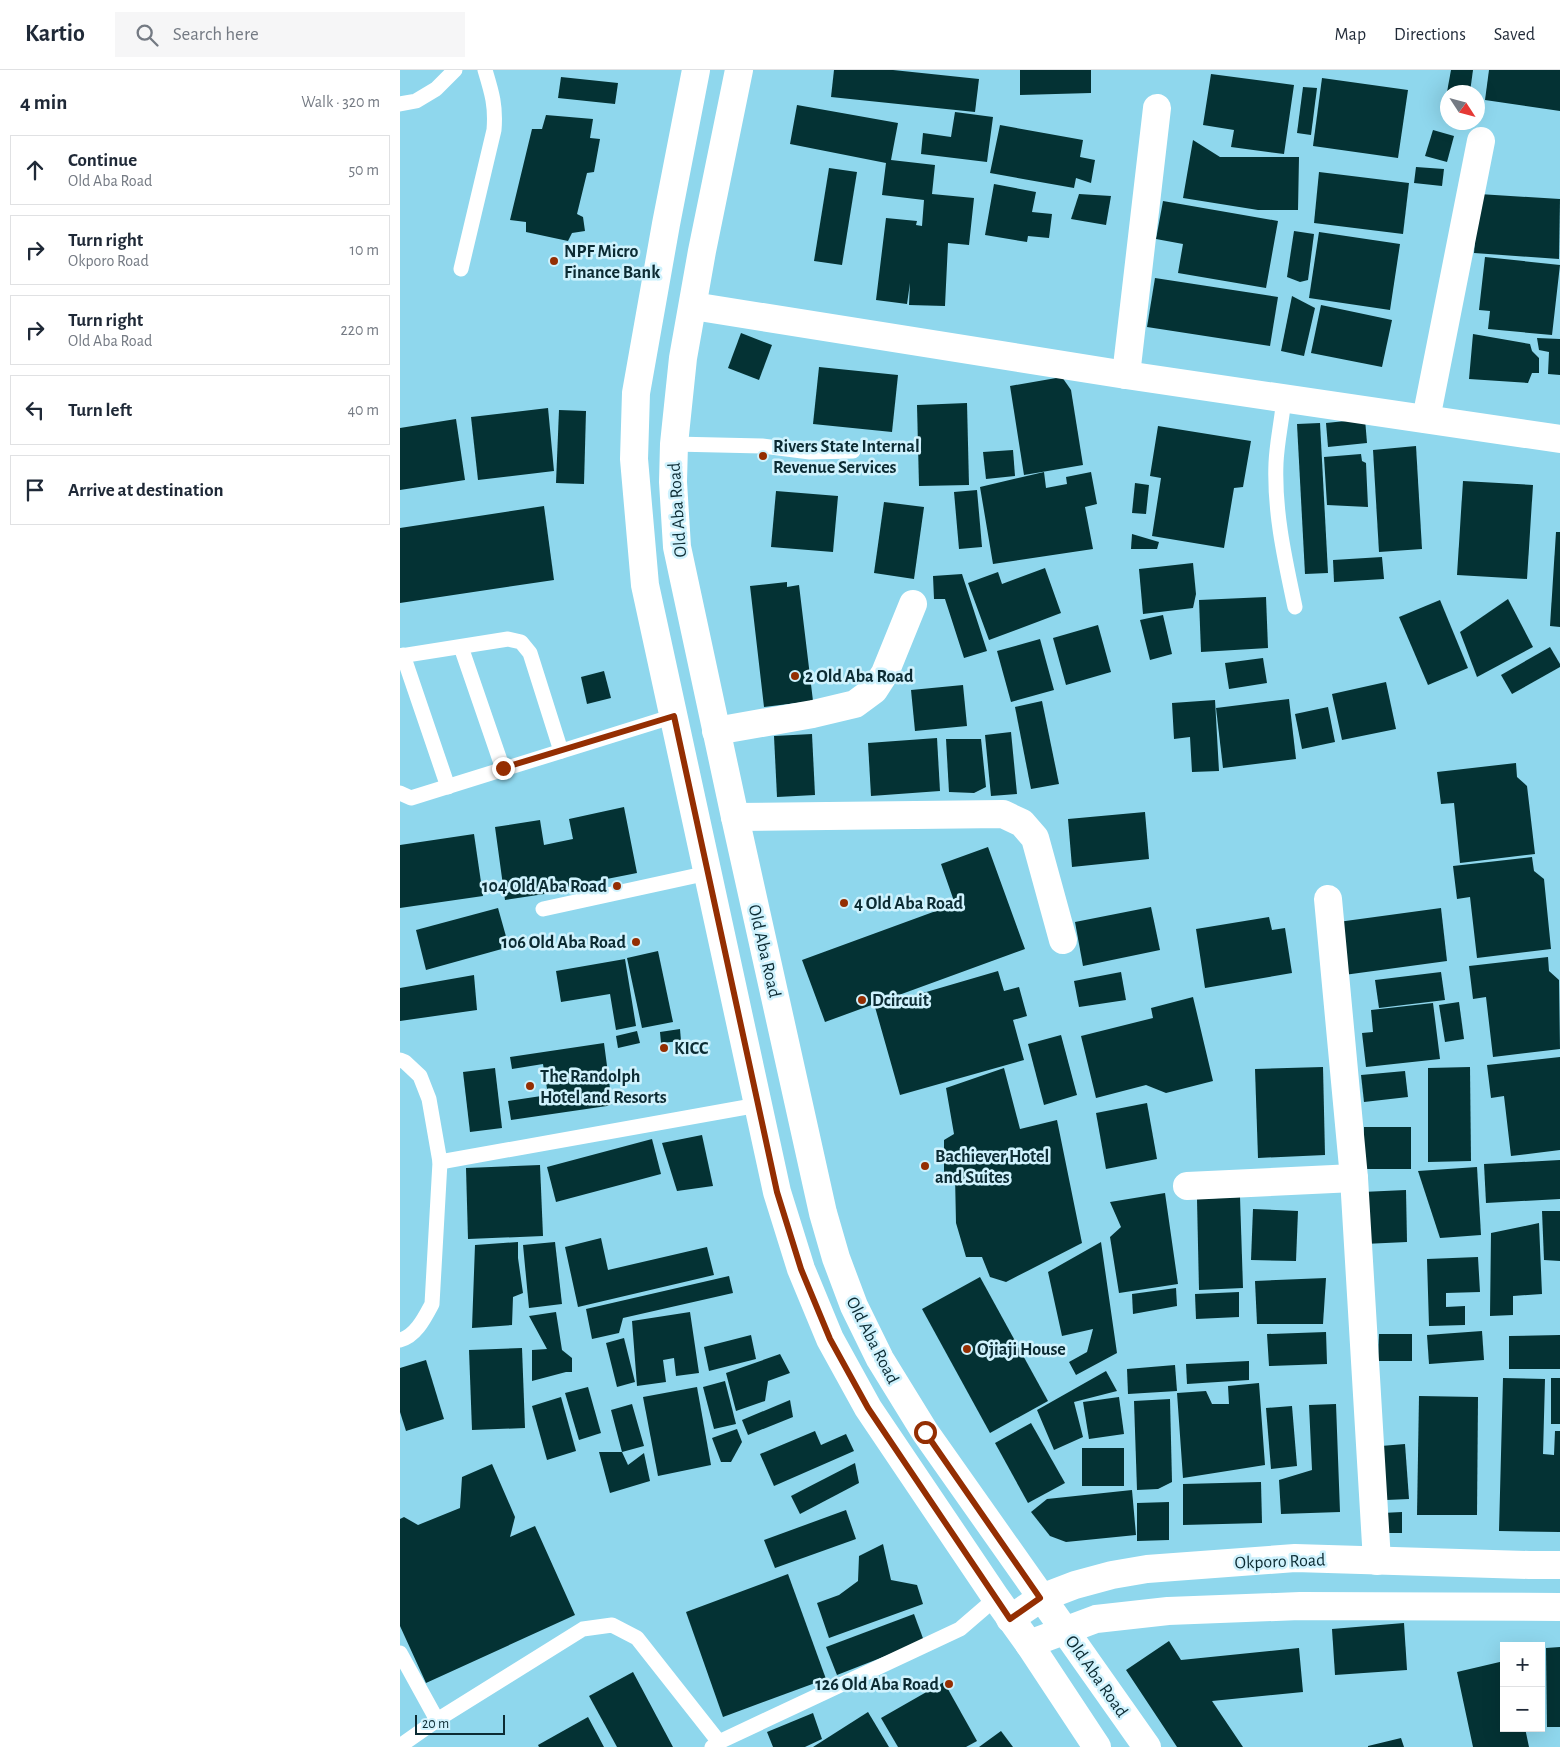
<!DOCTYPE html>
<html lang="en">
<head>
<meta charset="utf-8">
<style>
	body { margin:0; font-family:"Alegreya Sans",sans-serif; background:#f6f6f7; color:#1f2937 }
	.controls { position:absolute; right:15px; bottom:15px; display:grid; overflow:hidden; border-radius:0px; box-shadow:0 5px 20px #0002 }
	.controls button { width:45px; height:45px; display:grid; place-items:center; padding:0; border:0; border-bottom:1px solid #e0e1e3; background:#fff; color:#1f2937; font:25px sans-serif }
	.compass { position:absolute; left:1040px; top:15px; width:45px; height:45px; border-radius:50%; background:#fff; box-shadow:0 5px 20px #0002; rotate:126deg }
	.scale { position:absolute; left:15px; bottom:12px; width:90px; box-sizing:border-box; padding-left:5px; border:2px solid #0c2b33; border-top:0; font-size:14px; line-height:18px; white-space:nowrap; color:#0c2b33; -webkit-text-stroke:4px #cff2fd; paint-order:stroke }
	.stop { position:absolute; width:15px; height:15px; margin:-11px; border:4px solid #942e02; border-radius:50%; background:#fff }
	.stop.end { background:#942e02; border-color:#fff; box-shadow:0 1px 5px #0008 }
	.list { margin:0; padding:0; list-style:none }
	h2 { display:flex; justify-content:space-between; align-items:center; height:65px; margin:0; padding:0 20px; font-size:21px }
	h2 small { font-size:16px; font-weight:400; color:#747a83 }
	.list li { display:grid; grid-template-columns:32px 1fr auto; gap:15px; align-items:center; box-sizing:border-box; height:70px; margin:0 10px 10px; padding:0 10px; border:1px solid #e0e1e3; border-radius:0px }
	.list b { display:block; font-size:19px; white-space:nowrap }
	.list p { margin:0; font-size:16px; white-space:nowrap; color:#747a83 }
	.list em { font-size:16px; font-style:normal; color:#747a83 }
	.icon { flex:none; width:28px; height:28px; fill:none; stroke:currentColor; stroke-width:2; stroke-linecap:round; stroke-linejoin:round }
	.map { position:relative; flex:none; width:1160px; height:1677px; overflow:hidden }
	header { display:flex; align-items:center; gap:30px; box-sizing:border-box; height:70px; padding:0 25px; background:#fff; border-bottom:1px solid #e0e1e3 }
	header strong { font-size:24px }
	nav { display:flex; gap:28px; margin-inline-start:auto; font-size:18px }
	.search { width:350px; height:45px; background:#f6f6f7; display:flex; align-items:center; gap:12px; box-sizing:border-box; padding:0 18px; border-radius:0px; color:#747a83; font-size:19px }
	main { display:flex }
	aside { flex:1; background:#fff }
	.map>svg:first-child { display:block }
	.building { fill:#043234 }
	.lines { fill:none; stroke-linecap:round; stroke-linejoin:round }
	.service { stroke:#fff; stroke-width:15 }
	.minor { stroke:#fff; stroke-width:28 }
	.secondary { stroke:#fff; stroke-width:28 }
	.primary { stroke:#fff; stroke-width:28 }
	.route { stroke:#942e02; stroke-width:6 }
	.poi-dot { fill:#942e02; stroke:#cff2fd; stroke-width:2 }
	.labels { text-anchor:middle; stroke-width:5; stroke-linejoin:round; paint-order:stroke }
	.poi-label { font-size:18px; font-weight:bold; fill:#0c2b33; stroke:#cff2fd; text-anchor:start }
	.street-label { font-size:18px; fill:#0c2b33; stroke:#cff2fd }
</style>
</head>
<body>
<header>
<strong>Kartio</strong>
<div class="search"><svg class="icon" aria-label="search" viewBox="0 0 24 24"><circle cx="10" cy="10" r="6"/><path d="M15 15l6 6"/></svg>Search here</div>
<nav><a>Map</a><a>Directions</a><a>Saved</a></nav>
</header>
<main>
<aside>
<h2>4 min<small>Walk · 320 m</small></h2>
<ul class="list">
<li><svg class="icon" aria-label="ahead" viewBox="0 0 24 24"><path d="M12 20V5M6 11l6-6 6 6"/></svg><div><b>Continue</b><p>Old Aba Road</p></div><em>50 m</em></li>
<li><svg class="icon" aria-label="right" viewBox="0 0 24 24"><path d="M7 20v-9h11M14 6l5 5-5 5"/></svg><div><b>Turn right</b><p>Okporo Road</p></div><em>10 m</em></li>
<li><svg class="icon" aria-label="right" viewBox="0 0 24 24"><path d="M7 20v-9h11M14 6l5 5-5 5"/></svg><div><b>Turn right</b><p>Old Aba Road</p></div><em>220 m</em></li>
<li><svg class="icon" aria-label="left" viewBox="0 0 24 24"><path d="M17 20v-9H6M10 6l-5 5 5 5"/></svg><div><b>Turn left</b></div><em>40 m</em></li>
<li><svg class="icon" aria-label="arrive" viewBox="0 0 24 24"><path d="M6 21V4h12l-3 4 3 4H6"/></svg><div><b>Arrive at destination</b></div></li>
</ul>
</aside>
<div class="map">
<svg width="1160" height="1677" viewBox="0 0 1160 1677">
	<rect width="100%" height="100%" fill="#8fd7ed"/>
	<g class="building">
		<polygon points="434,0 493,0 579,9 575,42 431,27"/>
		<polygon points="620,0 691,0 691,23 620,25"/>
		<polygon points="1051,0 1073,0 1070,22 1047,22"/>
		<polygon points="1089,0 1160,0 1160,41 1085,30"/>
		<polygon points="811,4 894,15 884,84 831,77 834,60 803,55"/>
		<polygon points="161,7 218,13 215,34 158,28"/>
		<polygon points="922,8 1008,20 998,88 913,76"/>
		<polygon points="903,17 917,18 911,65 897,63"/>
		<polygon points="397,35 498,53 491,90 535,95 532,124 574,128 569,175 548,173 545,236 509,235 510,213 507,234 476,230 486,148 517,151 516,155 522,156 524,130 482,125 486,93 390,74"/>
		<polygon points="555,42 593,47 587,92 521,84 523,63 551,67"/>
		<polygon points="146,45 193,49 190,68 200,69 194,102 187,103 177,144 183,147 185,161 172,163 168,171 126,162 126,152 110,150 132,59 142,59"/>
		<polygon points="600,55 683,70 680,87 695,90 691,113 676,108 674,118 590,103"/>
		<polygon points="1033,60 1054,66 1047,92 1025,86"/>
		<polygon points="793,70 820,87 899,87 898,140 858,140 783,128"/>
		<polygon points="1016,97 1044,99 1042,116 1014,113"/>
		<polygon points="429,98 457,102 442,195 414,191"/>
		<polygon points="919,102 1009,113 1003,164 914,153"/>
		<polygon points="594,114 636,122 632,142 652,144 649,168 628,166 627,172 585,165"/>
		<polygon points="679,124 711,126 706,155 671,149"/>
		<polygon points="1079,124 1160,129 1159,189 1074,183"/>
		<polygon points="763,131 878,151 866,218 778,203 783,174 756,169"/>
		<polygon points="894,161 914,164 908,210 900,212 887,207"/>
		<polygon points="919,162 1000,174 990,240 909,228"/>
		<polygon points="1085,187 1160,195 1152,265 1088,259 1090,241 1079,240"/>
		<polygon points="755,208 878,227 870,276 747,257"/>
		<polygon points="892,226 915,238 904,286 881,281"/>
		<polygon points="921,235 992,250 982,297 911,283"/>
		<polygon points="341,263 372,275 359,310 328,298"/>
		<polygon points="1073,264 1130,274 1132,281 1139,288 1139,303 1132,303 1128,313 1069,309"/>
		<polygon points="1137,268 1160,269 1160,305 1148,304 1149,282 1139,280"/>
		<polygon points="419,297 498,305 492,362 413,354"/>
		<polygon points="662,307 671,320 683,395 624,405 610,316"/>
		<polygon points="567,333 569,415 519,416 517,335"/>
		<polygon points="148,338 154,401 78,410 71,347"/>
		<polygon points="159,340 186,341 184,414 156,413"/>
		<polygon points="56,349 65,410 0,420 0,358"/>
		<polygon points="965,349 967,373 928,377 926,353"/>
		<polygon points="920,353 928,503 905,504 897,354"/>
		<polygon points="758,356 851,371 843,417 834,418 824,478 752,466 761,408 750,406"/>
		<polygon points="1016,376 1022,479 979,482 973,380"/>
		<polygon points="613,380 615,406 586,409 583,382"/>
		<polygon points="961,384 962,391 966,393 968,437 927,435 924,387"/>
		<polygon points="644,402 646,418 667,414 666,407 691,402 697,434 685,437 693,479 593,494 580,417"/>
		<polygon points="1063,411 1133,415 1127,509 1057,505"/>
		<polygon points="735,413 749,415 746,444 732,443"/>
		<polygon points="577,420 582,477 559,479 554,422"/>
		<polygon points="376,421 438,426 433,482 371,477"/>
		<polygon points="484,432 524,437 514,509 474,503"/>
		<polygon points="144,436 154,510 0,533 0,458"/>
		<polygon points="1156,462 1160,462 1160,557 1150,556"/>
		<polygon points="732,464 759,472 757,479 731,479"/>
		<polygon points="982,487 984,509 934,512 933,490"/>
		<polygon points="793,493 796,524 793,538 743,544 739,499"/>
		<polygon points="645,498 661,543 589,570 568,513 598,502 602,514"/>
		<polygon points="562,504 587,581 564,588 545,529 534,529 533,506"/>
		<polygon points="387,512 387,517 399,515 413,631 364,637 350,516"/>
		<polygon points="866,527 868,578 801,582 799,530"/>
		<polygon points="1108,529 1133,577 1077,607 1060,562"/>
		<polygon points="1040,530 1068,598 1028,615 999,547"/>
		<polygon points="763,545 772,584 750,590 740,550"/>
		<polygon points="698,555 711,602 666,615 653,568"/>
		<polygon points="640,569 654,620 611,632 597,581"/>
		<polygon points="1150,577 1160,594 1160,597 1112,624 1101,605"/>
		<polygon points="863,588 867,613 829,619 825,593"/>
		<polygon points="204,601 211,628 187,634 181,607"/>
		<polygon points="986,612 996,659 942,670 932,624"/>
		<polygon points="563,615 567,656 515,661 511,620"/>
		<polygon points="889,629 896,689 823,698 816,638"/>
		<polygon points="815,630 819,701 792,702 790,667 774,669 772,633"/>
		<polygon points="642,631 659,714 631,719 615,637"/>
		<polygon points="928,637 935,672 902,679 895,644"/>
		<polygon points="611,662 617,724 591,726 585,665"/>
		<polygon points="412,664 415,725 377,727 374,666"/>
		<polygon points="537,668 540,721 471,726 468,673"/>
		<polygon points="546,669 581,669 586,717 574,723 549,722"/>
		<polygon points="1116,693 1117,707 1127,716 1135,784 1060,793 1054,733 1041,734 1037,702"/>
		<polygon points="224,737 237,803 151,820 151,823 105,830 95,757 140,750 144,775 173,769 169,749"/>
		<polygon points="745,742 749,789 672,797 668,749"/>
		<polygon points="74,764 83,826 0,838 0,775"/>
		<polygon points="588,777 625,879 425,952 402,890 555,834 541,794"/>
		<polygon points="1132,787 1134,801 1144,809 1151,879 1077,888 1070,827 1057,829 1053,796"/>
		<polygon points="751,837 760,880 683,896 675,852"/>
		<polygon points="98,838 109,877 26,900 16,860"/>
		<polygon points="1041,838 1047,891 944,905 938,852"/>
		<polygon points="869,847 872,860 885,858 892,903 805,918 796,859"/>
		<polygon points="258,881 273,952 242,958 227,888"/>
		<polygon points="1148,887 1149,901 1159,910 1160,979 1093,987 1086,927 1073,929 1069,896"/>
		<polygon points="225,889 236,956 216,960 210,924 161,932 156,901"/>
		<polygon points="598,901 604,921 619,917 627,946 613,950 624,990 500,1025 475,937"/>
		<polygon points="721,902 726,930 679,937 674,911"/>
		<polygon points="1041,902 1045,930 979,938 975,910"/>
		<polygon points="74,905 77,940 0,951 0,918"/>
		<polygon points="793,927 813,1011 766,1023 746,1015 696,1028 681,966 753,948 751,938"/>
		<polygon points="1059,932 1064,969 1045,972 1039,935"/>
		<polygon points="1033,933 1040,989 966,997 962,963 973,962 971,940"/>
		<polygon points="280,959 281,971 261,973 260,962"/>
		<polygon points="237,961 240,973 218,978 216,966"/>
		<polygon points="661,965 677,1025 644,1035 628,974"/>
		<polygon points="204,973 212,1034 207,1036 111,1050 108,1031 148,1025 143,994 112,999 110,987"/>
		<polygon points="1160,987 1160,1080 1111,1086 1104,1026 1091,1028 1087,995"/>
		<polygon points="923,997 925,1085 858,1088 855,999"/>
		<polygon points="1070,997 1071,1091 1028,1092 1028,998"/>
		<polygon points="95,998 102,1058 70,1062 63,1002"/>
		<polygon points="604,998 620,1059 657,1050 682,1173 606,1212 590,1207 582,1187 566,1187 556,1153 555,1106 544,1106 544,1070 554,1064 546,1018"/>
		<polygon points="1005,1001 1008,1027 964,1032 961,1005"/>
		<polygon points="747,1033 757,1089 706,1099 696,1043"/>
		<polygon points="964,1057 1011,1057 1011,1099 963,1099"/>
		<polygon points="302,1065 313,1116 277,1121 262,1073"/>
		<polygon points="252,1069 261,1104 156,1132 147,1097"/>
		<polygon points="1160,1090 1160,1129 1086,1133 1084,1094"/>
		<polygon points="140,1095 143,1166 68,1169 66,1098"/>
		<polygon points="1077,1097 1081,1165 1040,1168 1018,1101"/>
		<polygon points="1006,1120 1007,1172 964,1174 962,1122"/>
		<polygon points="765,1123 778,1214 719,1223 710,1167 721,1157 710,1132"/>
		<polygon points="840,1127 843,1218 799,1220 797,1129"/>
		<polygon points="853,1139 898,1141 896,1191 851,1190"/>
		<polygon points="1142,1141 1160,1141 1160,1191 1144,1190"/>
		<polygon points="1139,1153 1142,1224 1113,1226 1113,1245 1090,1246 1091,1163"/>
		<polygon points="201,1168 208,1200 307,1177 314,1205 178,1237 165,1177"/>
		<polygon points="118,1172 118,1188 123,1223 113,1227 112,1255 72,1258 75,1175"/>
		<polygon points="155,1172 162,1234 129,1238 123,1175"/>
		<polygon points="701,1172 717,1283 676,1305 669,1292 687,1282 693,1259 662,1266 648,1202"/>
		<polygon points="1078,1187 1080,1222 1046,1223 1046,1237 1065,1236 1065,1255 1029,1256 1027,1189"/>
		<polygon points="329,1206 333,1223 223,1248 219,1263 192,1269 186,1239"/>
		<polygon points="580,1207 648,1331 590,1363 522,1239"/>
		<polygon points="926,1208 923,1254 857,1254 855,1211"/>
		<polygon points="776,1218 777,1236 733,1244 732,1224"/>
		<polygon points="839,1222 839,1247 796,1249 795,1224"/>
		<polygon points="156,1242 162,1280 172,1288 172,1302 166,1302 132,1311 132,1280 147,1279 129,1246"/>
		<polygon points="290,1242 299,1303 276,1306 274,1288 263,1290 266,1312 237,1316 232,1251"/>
		<polygon points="1082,1261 1084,1290 1029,1294 1027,1265"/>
		<polygon points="926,1262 927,1294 869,1296 867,1264"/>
		<polygon points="979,1264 1012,1264 1012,1291 978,1291"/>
		<polygon points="351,1265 356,1289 309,1301 304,1277"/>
		<polygon points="1160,1265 1160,1299 1109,1299 1109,1266"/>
		<polygon points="224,1268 235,1312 217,1317 206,1273"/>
		<polygon points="122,1278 125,1358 72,1360 69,1280"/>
		<polygon points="380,1284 390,1303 368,1311 365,1331 336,1341 326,1303"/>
		<polygon points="26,1290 44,1349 6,1361 0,1342 0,1298"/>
		<polygon points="849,1291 849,1310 787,1314 786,1294"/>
		<polygon points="775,1295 777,1321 728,1324 727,1299"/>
		<polygon points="706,1301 717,1321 674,1332 683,1367 654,1380 637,1340"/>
		<polygon points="1103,1308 1145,1309 1143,1384 1154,1385 1155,1361 1160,1361 1160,1462 1099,1461"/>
		<rect x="1151" y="1308" width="9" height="46"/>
		<polygon points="325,1311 336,1354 314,1359 303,1317"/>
		<polygon points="859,1313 865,1395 783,1408 777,1323 806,1321 812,1334 829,1334 828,1316"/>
		<polygon points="188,1317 201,1363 179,1370 165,1323"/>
		<polygon points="297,1317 311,1395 258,1406 243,1327"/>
		<polygon points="1019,1326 1078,1327 1077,1445 1017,1445"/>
		<polygon points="161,1327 176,1381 147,1390 132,1336"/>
		<polygon points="719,1327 724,1364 689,1369 683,1332"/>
		<polygon points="770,1329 772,1412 758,1419 737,1420 734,1331"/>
		<polygon points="390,1330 393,1347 348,1365 342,1350"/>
		<polygon points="232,1334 244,1376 222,1382 228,1395 244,1383 250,1411 210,1423 199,1382 222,1382 211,1340"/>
		<polygon points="936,1334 940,1442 881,1444 879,1410 912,1400 909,1335"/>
		<polygon points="892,1336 897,1396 871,1399 866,1338"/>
		<polygon points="631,1353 665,1413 628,1433 595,1373"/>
		<polygon points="337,1359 342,1372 331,1392 321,1392 312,1368"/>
		<polygon points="415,1361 421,1375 446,1364 454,1381 374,1416 360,1384"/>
		<polygon points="1005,1374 1009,1429 986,1430 981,1376"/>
		<rect x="682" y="1378" width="42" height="38"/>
		<polygon points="455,1393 459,1413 400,1444 391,1426"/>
		<polygon points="92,1394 115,1447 110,1467 135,1456 175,1545 26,1613 0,1556 0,1449 4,1447 18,1455 60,1438 62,1407"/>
		<polygon points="861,1412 862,1453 783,1455 783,1414"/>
		<polygon points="732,1420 736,1465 666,1472 650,1466 631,1442 647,1429"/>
		<polygon points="769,1432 769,1470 737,1471 737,1433"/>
		<polygon points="446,1440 456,1469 375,1498 364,1470"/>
		<polygon points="1002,1442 1002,1463 981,1463 982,1443"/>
		<polygon points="483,1474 491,1510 517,1515 523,1534 429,1568 417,1533 439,1525 458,1511 459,1486"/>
		<polygon points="388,1504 426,1609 323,1647 286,1542"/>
		<polygon points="514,1544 524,1571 437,1605 426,1577"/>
		<polygon points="1004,1553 1007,1600 935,1605 932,1559"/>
		<polygon points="769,1571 781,1590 899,1578 903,1622 812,1631 843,1677 777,1677 726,1600"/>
		<polygon points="1160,1577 1160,1657 1147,1657 1146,1578"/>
		<polygon points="1104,1591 1104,1658 1125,1658 1129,1677 1073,1677 1057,1602"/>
		<polygon points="233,1602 273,1677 217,1677 189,1626"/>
		<polygon points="544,1612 577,1671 566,1677 498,1677 481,1648"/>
		<polygon points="468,1642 489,1677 413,1677"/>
		<polygon points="413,1643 422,1669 405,1677 373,1677 367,1662"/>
		<polygon points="188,1647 204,1677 139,1677 138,1675"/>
		<polygon points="601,1661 613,1677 579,1677"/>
		<polygon points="1001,1668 1004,1677 968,1677 968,1676"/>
	</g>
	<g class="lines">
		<g class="service">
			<polyline points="0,34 16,31 36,19 55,0"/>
			<path d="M61 199 94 60C96 36 92 23 85 0"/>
			<path d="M884 328C882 350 877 371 876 393 874 442 885 490 895 537"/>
			<polyline points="274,374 362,376 410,382 453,381"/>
			<polyline points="61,577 103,699"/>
			<polyline points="3,585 48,717"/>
			<polyline points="0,586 108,569 121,572 130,583 161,681"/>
			<polyline points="0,723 11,728 274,646"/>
			<polyline points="143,839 308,803"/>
			<path d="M0 990 5 992 20 1006 29 1029 40 1092 32 1234C25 1247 16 1266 0 1270"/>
			<polyline points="40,1092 358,1035"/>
			<polyline points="0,1583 37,1650"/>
			<polyline points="0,1676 37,1650 183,1559 212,1555 237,1568 319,1672"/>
			<polyline points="312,1677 319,1672 560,1559 596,1528"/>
		</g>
		<g class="minor">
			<polyline points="293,236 726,305 1160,369"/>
			<polyline points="726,305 757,38"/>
			<polyline points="1026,349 1081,71"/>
			<polyline points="316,661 413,644 455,634 474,620 485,603 513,534"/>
			<polyline points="335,747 603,744 622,753 635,768 663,870"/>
			<polyline points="928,829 954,1108 977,1491"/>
			<polyline points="787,1116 954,1108"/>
		</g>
		<g class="secondary">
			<polyline points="610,1549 641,1528 675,1515 712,1505 747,1499 895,1488 1129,1495 1160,1495"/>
			<polyline points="629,1574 696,1549 768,1541 900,1536 1160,1537"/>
		</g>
		<g class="primary">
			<polyline points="296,0 266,154 236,323 234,389 245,515 377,1122 401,1199 430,1269 468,1338 596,1528 629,1574 697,1677"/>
			<polyline points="339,0 302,181 283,288 274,374 273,412 277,477 335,747 423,1143 436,1188 454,1236 480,1289 525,1362 747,1677"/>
		</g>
	</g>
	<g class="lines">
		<polyline class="route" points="103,698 274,646 377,1122 401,1199 430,1269 468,1338 610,1549 640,1528 525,1362"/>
	</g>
	<g class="poi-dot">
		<circle cx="154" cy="191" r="5"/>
		<circle cx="363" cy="386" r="5"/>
		<circle cx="395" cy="606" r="5"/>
		<circle cx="217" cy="816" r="5"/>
		<circle cx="444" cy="833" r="5"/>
		<circle cx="236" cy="872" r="5"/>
		<circle cx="462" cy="930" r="5"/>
		<circle cx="264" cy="978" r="5"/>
		<circle cx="130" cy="1016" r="5"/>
		<circle cx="525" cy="1096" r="5"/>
		<circle cx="567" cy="1279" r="5"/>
		<circle cx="549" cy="1614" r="5"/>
	</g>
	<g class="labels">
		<g class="poi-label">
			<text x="164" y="187">NPF Micro<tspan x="164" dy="21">Finance Bank</tspan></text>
			<text x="373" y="382">Rivers State Internal<tspan x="373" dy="21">Revenue Services</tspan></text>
			<text x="405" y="612">2 Old Aba Road</text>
			<text x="207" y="822" text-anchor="end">104 Old Aba Road</text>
			<text x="454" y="839">4 Old Aba Road</text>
			<text x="226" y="878" text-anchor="end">106 Old Aba Road</text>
			<text x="472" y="936">Dcircuit</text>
			<text x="274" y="984">KICC</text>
			<text x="140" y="1012">The Randolph<tspan x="140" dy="21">Hotel and Resorts</tspan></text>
			<text x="535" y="1092">Bachiever Hotel<tspan x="535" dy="21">and Suites</tspan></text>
			<text x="577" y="1285">Ojiaji House</text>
			<text x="539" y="1620" text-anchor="end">126 Old Aba Road</text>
		</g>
		<g class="street-label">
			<text transform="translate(277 440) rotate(-94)" y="6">Old Aba Road</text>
			<text transform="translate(365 881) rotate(77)" y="6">Old Aba Road</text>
			<text transform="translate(473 1270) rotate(63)" y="6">Old Aba Road</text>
			<text transform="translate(880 1491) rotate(-2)" y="6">Okporo Road</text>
			<text transform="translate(697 1606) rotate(55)" y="6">Old Aba Road</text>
		</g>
	</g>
</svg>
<div class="controls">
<button>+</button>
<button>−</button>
</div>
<svg class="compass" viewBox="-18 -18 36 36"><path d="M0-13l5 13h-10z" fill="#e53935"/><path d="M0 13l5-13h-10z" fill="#747a83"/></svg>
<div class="scale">20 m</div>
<div class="stop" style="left:525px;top:1362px"></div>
<div class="stop end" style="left:103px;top:698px"></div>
</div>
</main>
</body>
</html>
